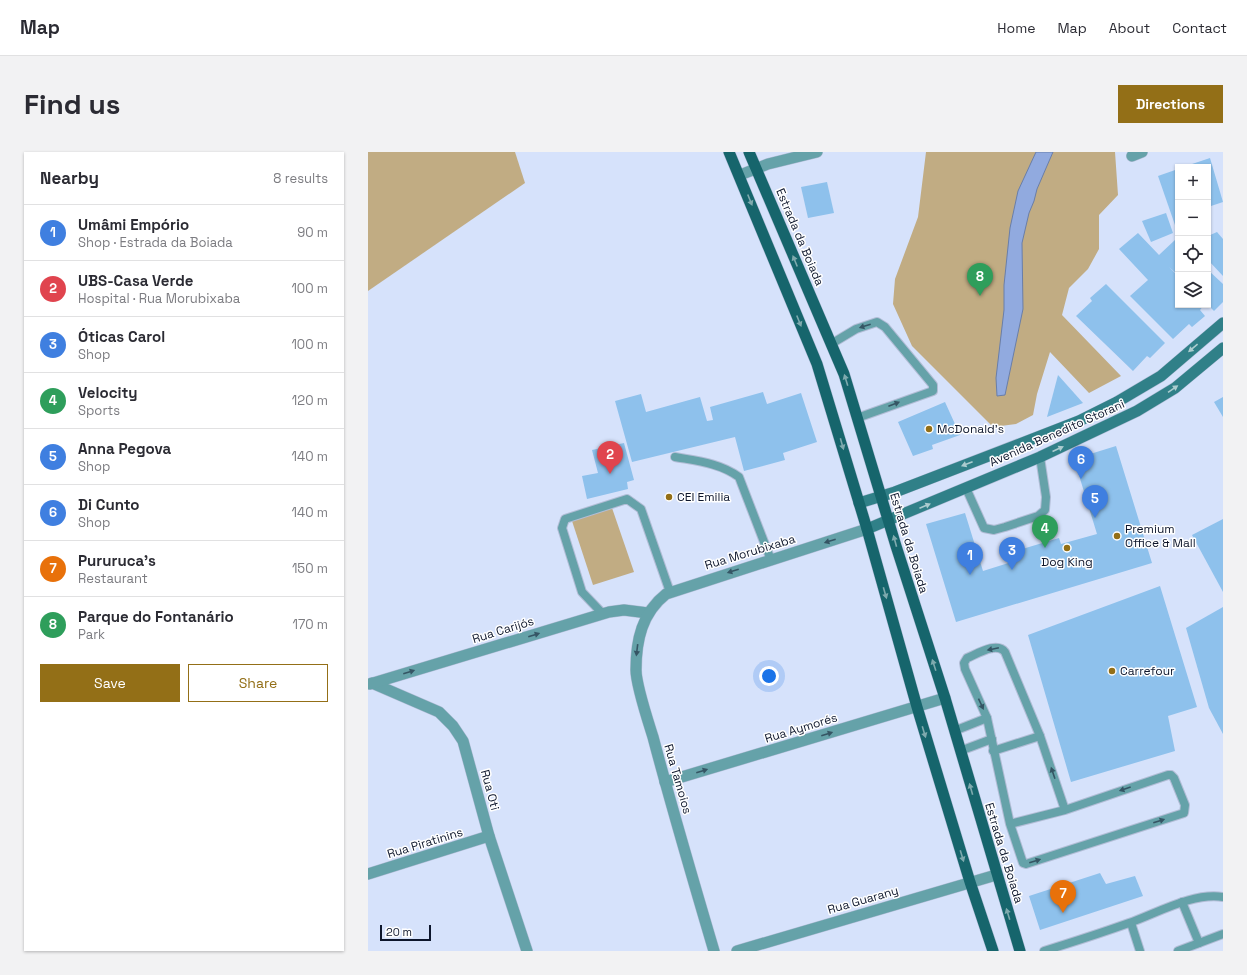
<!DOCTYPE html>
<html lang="en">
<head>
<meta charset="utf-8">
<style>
	body { margin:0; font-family:"Space Grotesk",sans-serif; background:#f2f2f3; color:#2b2b33 }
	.controls { position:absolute; right:12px; top:12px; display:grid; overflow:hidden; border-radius:0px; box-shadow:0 1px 3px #0004 }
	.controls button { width:36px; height:36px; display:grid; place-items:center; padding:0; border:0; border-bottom:1px solid #e1e1e2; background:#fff; color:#2b2b33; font:20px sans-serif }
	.scale { position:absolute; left:12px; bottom:10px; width:51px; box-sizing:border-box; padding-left:4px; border:2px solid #0d162c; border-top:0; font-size:11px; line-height:14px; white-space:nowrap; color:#0d162c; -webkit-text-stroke:3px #fff; paint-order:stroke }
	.you { position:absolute; left:401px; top:524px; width:14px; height:14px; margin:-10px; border:3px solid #fff; border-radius:50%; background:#1a73e8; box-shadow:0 0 0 6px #1a73e833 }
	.badge { display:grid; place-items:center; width:26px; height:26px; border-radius:50%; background:#936f17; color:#fff; font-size:13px; font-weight:700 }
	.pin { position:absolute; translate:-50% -33px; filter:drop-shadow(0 1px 2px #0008) }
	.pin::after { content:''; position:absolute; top:21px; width:14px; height:12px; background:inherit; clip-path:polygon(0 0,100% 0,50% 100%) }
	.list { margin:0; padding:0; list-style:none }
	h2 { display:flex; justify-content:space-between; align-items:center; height:52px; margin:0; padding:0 16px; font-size:17px }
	h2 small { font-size:13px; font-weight:400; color:#7c7c81 }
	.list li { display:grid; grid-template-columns:26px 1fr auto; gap:12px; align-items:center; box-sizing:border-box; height:56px; padding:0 16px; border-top:1px solid #e1e1e2 }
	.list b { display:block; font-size:15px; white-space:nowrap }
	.list p { margin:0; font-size:13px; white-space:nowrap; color:#7c7c81 }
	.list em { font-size:13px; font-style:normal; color:#7c7c81 }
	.actions { display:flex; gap:8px; padding:12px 16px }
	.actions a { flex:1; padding:9px 0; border:1px solid #936f17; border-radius:0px; text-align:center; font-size:14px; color:#936f17 }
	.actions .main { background:#936f17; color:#fff }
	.icon { flex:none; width:22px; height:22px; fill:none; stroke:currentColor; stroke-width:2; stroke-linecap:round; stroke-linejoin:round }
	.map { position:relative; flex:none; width:855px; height:799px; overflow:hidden; border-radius:0px }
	header { display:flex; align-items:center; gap:24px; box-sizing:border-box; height:56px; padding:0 20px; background:#fff; border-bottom:1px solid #e1e1e2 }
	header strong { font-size:19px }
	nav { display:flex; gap:22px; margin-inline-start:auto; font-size:14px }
	.intro { display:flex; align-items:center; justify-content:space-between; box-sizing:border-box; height:96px; padding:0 24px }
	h1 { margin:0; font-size:28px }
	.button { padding:10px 18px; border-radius:0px; background:#936f17; color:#fff; font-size:14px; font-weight:700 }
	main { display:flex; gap:24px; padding:0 24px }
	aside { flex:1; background:#fff; border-radius:0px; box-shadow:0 1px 3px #0004 }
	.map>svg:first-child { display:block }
	.green { fill:#c1ac83 }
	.water { fill:#91aadf; stroke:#697ea9 }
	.building { fill:#8ec1ec }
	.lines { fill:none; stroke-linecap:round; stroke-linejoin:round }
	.service-casing { stroke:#b2bdd6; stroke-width:10 }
	.minor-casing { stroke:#b2bdd6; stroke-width:12 }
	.secondary-casing { stroke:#b2bdd6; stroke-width:12 }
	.primary-casing { stroke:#b2bdd6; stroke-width:12 }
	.service { stroke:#65a2a9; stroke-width:8 }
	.minor { stroke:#65a2a9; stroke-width:11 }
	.secondary { stroke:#308088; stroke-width:11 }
	.primary { stroke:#16656c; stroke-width:11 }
	.oneway { fill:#7faaae }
	.oneway2 { fill:#355564 }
	.oneway3 { fill:#accccf }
	.poi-dot { fill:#936f17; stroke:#fff; stroke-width:1.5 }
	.labels { text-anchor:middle; stroke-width:3; stroke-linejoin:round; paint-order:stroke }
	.street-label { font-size:12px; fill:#0d162c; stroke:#fff }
	.poi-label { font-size:12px; fill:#0d162c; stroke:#fff; text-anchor:start }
</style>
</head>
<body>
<header>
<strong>Map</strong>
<nav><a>Home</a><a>Map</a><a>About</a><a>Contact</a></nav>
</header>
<div class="intro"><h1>Find us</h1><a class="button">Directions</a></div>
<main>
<aside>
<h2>Nearby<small>8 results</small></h2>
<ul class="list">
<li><span class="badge" style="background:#3f7fe0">1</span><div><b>Umâmi Empório</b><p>Shop · Estrada da Boiada</p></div><em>90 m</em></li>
<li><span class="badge" style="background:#e0444e">2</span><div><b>UBS-Casa Verde</b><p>Hospital · Rua Morubixaba</p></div><em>100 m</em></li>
<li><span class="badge" style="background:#3f7fe0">3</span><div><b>Óticas Carol</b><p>Shop</p></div><em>100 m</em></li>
<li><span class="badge" style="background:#2e9e5b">4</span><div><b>Velocity</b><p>Sports</p></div><em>120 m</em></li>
<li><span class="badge" style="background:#3f7fe0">5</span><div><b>Anna Pegova</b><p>Shop</p></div><em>140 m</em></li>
<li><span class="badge" style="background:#3f7fe0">6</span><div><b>Di Cunto</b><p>Shop</p></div><em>140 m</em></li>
<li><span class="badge" style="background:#e8710a">7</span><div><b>Pururuca's</b><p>Restaurant</p></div><em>150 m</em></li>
<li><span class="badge" style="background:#2e9e5b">8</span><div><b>Parque do Fontanário</b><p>Park</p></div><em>170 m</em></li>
</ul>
<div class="actions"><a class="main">Save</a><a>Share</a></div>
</aside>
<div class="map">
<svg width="855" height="799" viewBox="0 0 855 799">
	<rect width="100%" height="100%" fill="#d6e2fb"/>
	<g class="green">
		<polygon points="0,0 147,0 157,31 0,139"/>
		<polygon points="558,0 747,0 750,43 731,63 731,97 720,117 701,136 694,163 753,224 721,241 682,200 669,242 665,263 648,272 625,275 544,194 525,152 527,127 550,65"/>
		<polygon points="244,356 266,420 225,433 204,369"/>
	</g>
	<polygon class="water" points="668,0 685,0 669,37 666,49 661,61 654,91 655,157 637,243 629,244 628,226 636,158 636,133 642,76 650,39"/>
	<g class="building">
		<polygon points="842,6 855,50 840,55 840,15 815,15"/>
		<polygon points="810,17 810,72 807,73 790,24"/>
		<polygon points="459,30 466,61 440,66 433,35"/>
		<polygon points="798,61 805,81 783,90 774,69"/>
		<polygon points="849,80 855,87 855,124 840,108 840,84"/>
		<polygon points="770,81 791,103 808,87 810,88 810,123 801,115 810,124 810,153 836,153 832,158 837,164 824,175 821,172 805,187 762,144 780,128 751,97"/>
		<polygon points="840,118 855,132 855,150 846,159 840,153"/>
		<polygon points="738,132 797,191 782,206 779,204 765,219 708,164 724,149 722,146"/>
		<polygon points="690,223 715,251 679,265"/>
		<polygon points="395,240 399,252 433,241 449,290 415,301 417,308 376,319 367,285 264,310 247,249 273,242 278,260 332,245 339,269 345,268 342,255"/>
		<polygon points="855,245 855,265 846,250"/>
		<polygon points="577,250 592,283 564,293 565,297 545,304 530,270"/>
		<polygon points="256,291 266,328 259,330 260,337 219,347 214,324 230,321 224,298"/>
		<polygon points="748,294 784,411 588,470 558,372 597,361 615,419 653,407 651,398 691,386 693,392 729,382 706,307"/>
		<polygon points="855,367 855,440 824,383"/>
		<polygon points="792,434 829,555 800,564 807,599 703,630 660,483"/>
		<polygon points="855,455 855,582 841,556 818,476"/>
		<polygon points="732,721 738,732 767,724 775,744 672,778 661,744"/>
	</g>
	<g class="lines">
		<defs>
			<g id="service">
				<polyline points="463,192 488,177 509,170 517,175 565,233 565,239 489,266"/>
				<path d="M307 305C329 309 352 311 371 325L403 408"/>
				<polyline points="598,336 616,376 626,378 637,375 670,364 677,358 678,345 672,305"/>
				<polyline points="235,462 214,440 194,376 197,367 259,347 273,357 302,440"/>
				<polyline points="586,579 619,566"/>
				<polyline points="592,599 624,587"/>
				<polyline points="625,599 672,584"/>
				<path d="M642 672 697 658 800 623H803L806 626 817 653 816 661 658 712 655 711 642 672 619 566 597 517 596 511 599 506C609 502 629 489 637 500L672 584 697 658"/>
				<polyline points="814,750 831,791"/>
				<polyline points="763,771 772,799"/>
				<path d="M676 799C705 790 733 781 761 771 789 761 826 740 855 745"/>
				<polyline points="810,799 855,782"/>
			</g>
			<g id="minor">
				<polyline points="764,4 774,0"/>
				<polyline points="372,23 400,12 449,0"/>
				<polyline points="4,531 71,560 85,574 95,589 121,684 159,799"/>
				<polyline points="2,532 241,460 256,458 280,461"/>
				<polyline points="297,630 577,546"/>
				<polyline points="0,722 121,684"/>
				<path d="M346 799C325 728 304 657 285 585 280 569 268 533 268 518 268 488 274 461 298 442L499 377"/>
				<polyline points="369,799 628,723"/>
			</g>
			<g id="secondary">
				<polyline points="491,351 527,340 711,269 749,250 793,224 855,171"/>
				<polyline points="499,377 672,305 769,259 807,236 855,196"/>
			</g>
			<g id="primary">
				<polyline points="361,0 449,212 499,377 549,555 602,730 625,799"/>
				<polyline points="381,0 476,222 528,394 577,546 652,799"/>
			</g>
		</defs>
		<use href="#service" class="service-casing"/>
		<use href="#minor" class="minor-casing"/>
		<use href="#secondary" class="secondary-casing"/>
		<use href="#primary" class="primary-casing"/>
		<use href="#service" class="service"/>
		<use href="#minor" class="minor"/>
		<use href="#secondary" class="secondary"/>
		<use href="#primary" class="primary"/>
	</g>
	<defs><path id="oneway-solid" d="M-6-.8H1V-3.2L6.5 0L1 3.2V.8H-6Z"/></defs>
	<g class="oneway">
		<use href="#oneway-solid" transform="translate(382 48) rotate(68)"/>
		<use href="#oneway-solid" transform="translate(427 109) rotate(-112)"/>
		<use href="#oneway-solid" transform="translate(431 169) rotate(68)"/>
		<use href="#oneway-solid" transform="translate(478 228) rotate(-107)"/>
		<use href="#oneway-solid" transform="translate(474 292) rotate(74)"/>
		<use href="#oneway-solid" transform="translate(527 389) rotate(-105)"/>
		<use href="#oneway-solid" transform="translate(517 441) rotate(74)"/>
		<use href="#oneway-solid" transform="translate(566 513) rotate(-108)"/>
		<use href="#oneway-solid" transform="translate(556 580) rotate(73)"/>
		<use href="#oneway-solid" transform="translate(603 637) rotate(-106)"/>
		<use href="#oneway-solid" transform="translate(594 704) rotate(73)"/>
		<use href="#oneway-solid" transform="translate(640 762) rotate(-107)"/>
	</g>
	<g class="oneway2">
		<use href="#oneway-solid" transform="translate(497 174) rotate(162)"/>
		<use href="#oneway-solid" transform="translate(526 252) rotate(-21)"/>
		<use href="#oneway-solid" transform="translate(462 389) rotate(162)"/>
		<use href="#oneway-solid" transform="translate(365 419) rotate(163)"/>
		<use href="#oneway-solid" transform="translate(166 483) rotate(-17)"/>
		<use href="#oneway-solid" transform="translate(625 497) rotate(168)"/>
		<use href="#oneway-solid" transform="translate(269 498) rotate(97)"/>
		<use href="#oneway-solid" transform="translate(41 520) rotate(-17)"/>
		<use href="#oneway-solid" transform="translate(613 552) rotate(65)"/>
		<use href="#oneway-solid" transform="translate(459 582) rotate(-17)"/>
		<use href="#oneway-solid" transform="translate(334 619) rotate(-17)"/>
		<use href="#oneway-solid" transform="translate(685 621) rotate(-109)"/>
		<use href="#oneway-solid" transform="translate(757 637) rotate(161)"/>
		<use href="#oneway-solid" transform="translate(791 669) rotate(-18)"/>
		<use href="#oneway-solid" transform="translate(667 709) rotate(-18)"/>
	</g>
	<g class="oneway3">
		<use href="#oneway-solid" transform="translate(825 196) rotate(140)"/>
		<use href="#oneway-solid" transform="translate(805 237) rotate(-34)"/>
		<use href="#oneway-solid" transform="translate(690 297) rotate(-24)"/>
		<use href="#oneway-solid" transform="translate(599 312) rotate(159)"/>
		<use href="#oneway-solid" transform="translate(557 354) rotate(-23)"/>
	</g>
	<g class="poi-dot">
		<circle cx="561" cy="277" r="4"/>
		<circle cx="301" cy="345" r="4"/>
		<circle cx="749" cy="384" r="4"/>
		<circle cx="699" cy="396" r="4"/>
		<circle cx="744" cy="519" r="4"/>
	</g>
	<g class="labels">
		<g class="street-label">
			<text transform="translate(432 85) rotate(67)" y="4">Estrada da Boiada</text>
			<text transform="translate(689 281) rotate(-24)" y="4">Avenida Benedito Storani</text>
			<text transform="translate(541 391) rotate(73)" y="4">Estrada da Boiada</text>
			<text transform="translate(382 400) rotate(-17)" y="4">Rua Morubixaba</text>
			<text transform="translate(135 478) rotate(-17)" y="4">Rua Carijós</text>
			<text transform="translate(433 576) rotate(-17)" y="4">Rua Aymorés</text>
			<text transform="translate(310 627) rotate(74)" y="4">Rua Tamoios</text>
			<text transform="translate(122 638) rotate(75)" y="4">Rua Oti</text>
			<text transform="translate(57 691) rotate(-17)" y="4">Rua Piratinins</text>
			<text transform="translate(636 701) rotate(73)" y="4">Estrada da Boiada</text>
			<text transform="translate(495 748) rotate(-16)" y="4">Rua Guarany</text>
		</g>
		<g class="poi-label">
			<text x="569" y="281">McDonald's</text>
			<text x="309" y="349">CEI Emilia</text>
			<text x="757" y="381">Premium<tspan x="757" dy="14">Office &amp; Mall</tspan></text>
			<text x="699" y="414" text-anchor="middle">Dog King</text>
			<text x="752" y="523">Carrefour</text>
		</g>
	</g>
</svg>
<div class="controls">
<button>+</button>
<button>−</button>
<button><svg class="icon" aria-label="locate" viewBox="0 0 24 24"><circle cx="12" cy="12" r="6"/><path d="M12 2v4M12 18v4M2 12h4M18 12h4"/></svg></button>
<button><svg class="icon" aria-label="layers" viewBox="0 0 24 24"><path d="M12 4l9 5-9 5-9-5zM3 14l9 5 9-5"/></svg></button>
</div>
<div class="scale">20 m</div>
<div class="you"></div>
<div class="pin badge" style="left:602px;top:423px;background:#3f7fe0">1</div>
<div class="pin badge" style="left:242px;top:322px;background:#e0444e">2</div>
<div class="pin badge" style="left:644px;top:418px;background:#3f7fe0">3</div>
<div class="pin badge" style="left:677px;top:396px;background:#2e9e5b">4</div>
<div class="pin badge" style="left:727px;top:366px;background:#3f7fe0">5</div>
<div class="pin badge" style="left:713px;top:327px;background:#3f7fe0">6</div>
<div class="pin badge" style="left:695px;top:761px;background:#e8710a">7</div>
<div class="pin badge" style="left:612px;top:144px;background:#2e9e5b">8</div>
</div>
</main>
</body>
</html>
